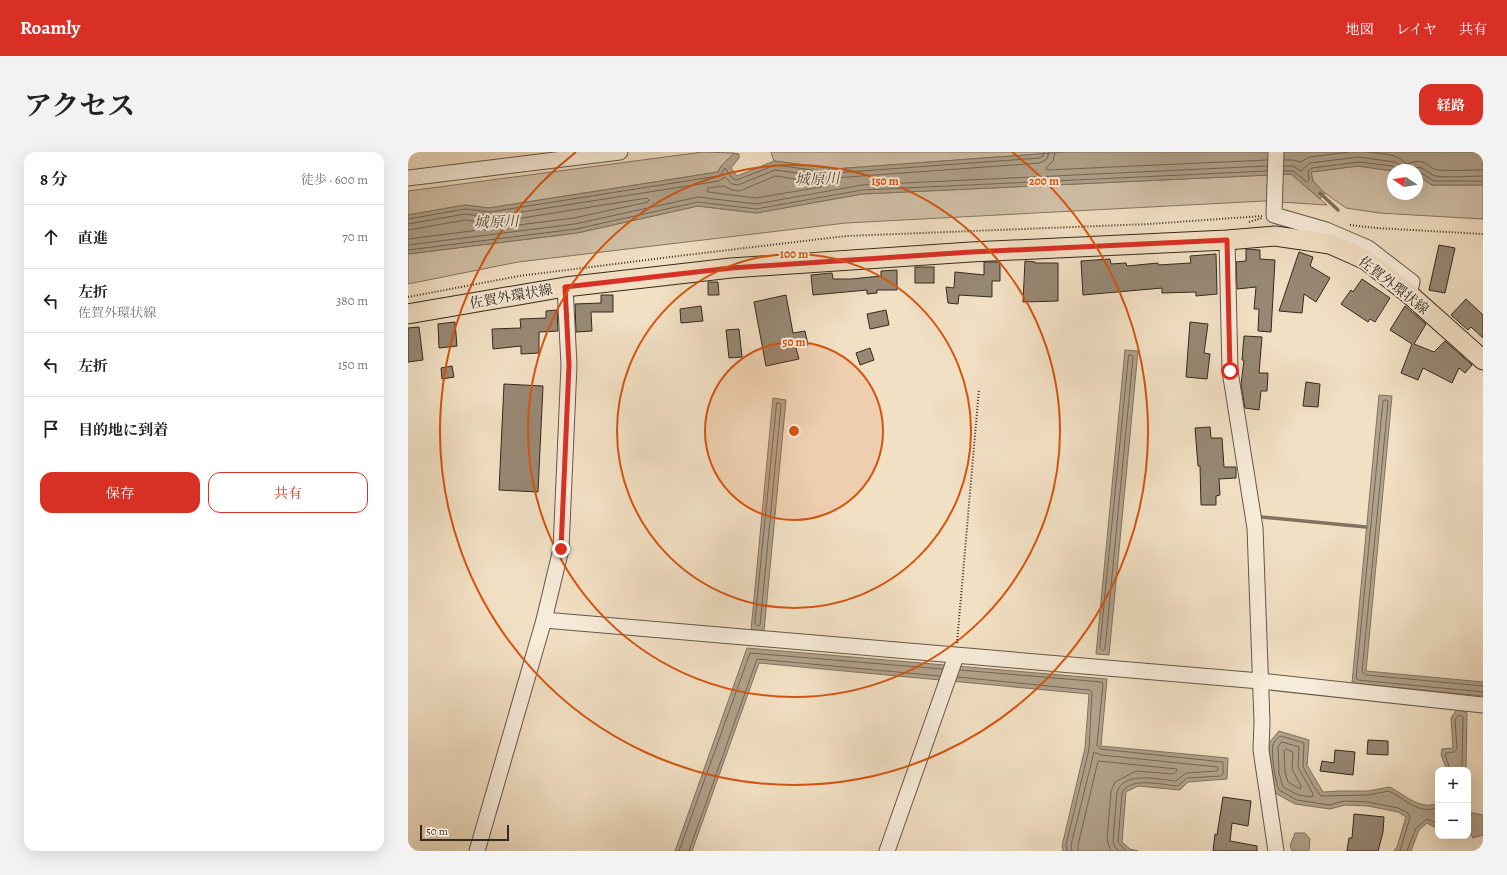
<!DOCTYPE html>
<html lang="ja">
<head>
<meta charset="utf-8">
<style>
	body { margin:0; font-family:Alegreya,"Noto Serif JP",serif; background:#f2f2f2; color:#222 }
	.controls { position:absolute; right:12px; bottom:12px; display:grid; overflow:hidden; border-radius:8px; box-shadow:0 4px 16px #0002 }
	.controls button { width:36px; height:36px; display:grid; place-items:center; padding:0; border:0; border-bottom:1px solid #e0e0e0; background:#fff; color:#222; font:20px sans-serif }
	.compass { position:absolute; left:979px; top:12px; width:36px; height:36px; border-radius:50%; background:#fff; box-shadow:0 4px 16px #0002; rotate:282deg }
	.scale { position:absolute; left:12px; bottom:10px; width:89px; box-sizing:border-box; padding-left:4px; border:2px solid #34291d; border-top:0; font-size:11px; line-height:14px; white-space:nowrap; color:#34291d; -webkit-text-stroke:3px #f7ebd9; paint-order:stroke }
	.stop { position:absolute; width:12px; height:12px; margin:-9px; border:3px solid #d93025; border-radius:50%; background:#fff }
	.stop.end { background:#d93025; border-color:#fff; box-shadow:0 1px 4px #0008 }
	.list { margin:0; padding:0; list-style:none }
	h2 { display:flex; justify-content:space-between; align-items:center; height:52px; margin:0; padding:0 16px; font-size:17px }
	h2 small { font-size:13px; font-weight:400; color:#767676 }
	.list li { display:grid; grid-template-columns:26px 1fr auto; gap:12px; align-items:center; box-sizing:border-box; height:64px; padding:0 16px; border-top:1px solid #e0e0e0 }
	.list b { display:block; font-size:15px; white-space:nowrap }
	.list p { margin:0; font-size:13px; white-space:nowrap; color:#767676 }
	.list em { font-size:13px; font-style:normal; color:#767676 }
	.actions { display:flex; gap:8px; padding:12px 16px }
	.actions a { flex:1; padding:9px 0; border:1px solid #d93025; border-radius:12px; text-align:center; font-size:14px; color:#d93025 }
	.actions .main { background:#d93025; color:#fff }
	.icon { flex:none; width:22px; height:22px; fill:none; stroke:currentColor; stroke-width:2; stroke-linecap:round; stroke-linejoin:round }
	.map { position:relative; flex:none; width:1075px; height:699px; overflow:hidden; border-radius:12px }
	header { display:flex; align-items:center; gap:24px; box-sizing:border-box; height:56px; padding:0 20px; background:#d93025; color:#fff }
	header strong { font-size:19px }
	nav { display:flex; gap:22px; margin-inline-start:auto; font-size:14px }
	.intro { display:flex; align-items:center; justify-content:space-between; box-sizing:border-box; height:96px; padding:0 24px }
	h1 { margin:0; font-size:28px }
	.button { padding:10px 18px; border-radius:12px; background:#d93025; color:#fff; font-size:14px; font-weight:700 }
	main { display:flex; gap:24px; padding:0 24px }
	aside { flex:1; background:#fff; border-radius:12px; box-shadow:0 4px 16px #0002 }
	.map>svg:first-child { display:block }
	.green { fill:#d2c1a8; stroke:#837562 }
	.water { fill:#b1a28b; stroke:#7f725f }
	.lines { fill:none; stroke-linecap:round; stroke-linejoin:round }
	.shore { stroke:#726654; stroke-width:1 }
	.stream { stroke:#7f725f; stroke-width:3.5 }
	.building { fill:#978874; stroke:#34291d }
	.minor-casing { stroke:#645747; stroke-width:17 }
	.major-casing { stroke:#34291d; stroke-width:21 }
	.path { stroke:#34291d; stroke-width:2; stroke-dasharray:1 2; stroke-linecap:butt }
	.minor { stroke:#f7ebd9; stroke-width:15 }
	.major { stroke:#f2e0c4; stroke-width:19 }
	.route { stroke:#d93025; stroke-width:5 }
	.ring { fill:none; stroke:#d6540e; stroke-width:2 }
	.labels { text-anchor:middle; stroke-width:4; stroke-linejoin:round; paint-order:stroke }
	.street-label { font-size:14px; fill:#34291d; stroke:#f7ebd9 }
	.water-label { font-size:15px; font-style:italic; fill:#5a4d3e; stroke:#f7ebd9 }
	.centre { fill:#d6540e; stroke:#f7ebd9; stroke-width:2 }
	.ring-label { font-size:12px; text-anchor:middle; font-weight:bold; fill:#d6540e; stroke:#f7ebd9; stroke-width:4; stroke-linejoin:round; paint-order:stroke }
</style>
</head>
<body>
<header>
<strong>Roamly</strong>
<nav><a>地図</a><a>レイヤ</a><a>共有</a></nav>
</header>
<div class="intro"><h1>アクセス</h1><a class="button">経路</a></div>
<main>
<aside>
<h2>8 分<small>徒歩 · 600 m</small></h2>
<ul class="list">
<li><svg class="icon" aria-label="ahead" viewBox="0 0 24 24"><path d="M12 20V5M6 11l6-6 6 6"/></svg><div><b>直進</b></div><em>70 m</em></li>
<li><svg class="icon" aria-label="left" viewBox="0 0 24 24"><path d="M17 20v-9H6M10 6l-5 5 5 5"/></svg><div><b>左折</b><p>佐賀外環状線</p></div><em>380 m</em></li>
<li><svg class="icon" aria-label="left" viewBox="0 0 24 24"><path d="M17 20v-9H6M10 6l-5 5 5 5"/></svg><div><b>左折</b></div><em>150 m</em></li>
<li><svg class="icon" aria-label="arrive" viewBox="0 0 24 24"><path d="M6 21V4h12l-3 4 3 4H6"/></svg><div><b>目的地に到着</b></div></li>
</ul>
<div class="actions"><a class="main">保存</a><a>共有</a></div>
</aside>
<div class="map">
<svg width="1075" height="699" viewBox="0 0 1075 699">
	<rect width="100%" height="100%" fill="#f2e0c4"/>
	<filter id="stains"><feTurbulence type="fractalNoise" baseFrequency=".005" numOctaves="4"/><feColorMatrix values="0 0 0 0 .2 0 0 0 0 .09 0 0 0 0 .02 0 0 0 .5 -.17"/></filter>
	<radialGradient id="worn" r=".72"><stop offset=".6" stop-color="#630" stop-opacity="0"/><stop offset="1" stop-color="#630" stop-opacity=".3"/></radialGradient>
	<g class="green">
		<polygon points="295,0 326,1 313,14 310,20 81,56 57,53 0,63 0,39"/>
		<polygon points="363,0 658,0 426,17 366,9"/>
		<polygon points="950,14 985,19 985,42 1009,42 1009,23 1024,33 1075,33 1075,67 971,61 938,56 917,41 905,29 903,20"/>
		<polygon points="883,22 919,53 856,49 438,71 110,110 0,132 0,102 169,81 290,54 348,61 454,42"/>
	</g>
	<g class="water">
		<polygon points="658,0 1075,0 1075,33 1024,33 1009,23 1009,18 985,19 950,14 903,20 905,29 917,41 912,47 883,22 454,42 348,61 290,54 169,81 0,102 0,63 57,53 81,56 310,20 313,14 326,1 331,2 331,6 323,16 329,24 366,9 426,17"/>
		<polygon points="717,198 730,199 701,503 688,502"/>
		<polygon points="971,243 984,244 958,519 1075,530 1075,544 944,531"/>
		<polygon points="365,246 378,248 356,479 343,478"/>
		<polygon points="339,496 699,527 693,594 820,606 819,627 780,630 772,638 730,634 718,640 714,690 722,697 730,699 655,699 654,694 677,596 681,542 351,511 284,699 267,699"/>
		<polygon points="1049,557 1059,561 1058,618 1039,618 1033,603 1034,597 1045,596 1043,566"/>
		<path d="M871 579 901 588 899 613 915 640 931 639H960L982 635C997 643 1013 659 1030 651V677L1019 671 1011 678 1003 699H986L989 695 998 665 990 660 960 654 937 653 922 657 887 652 867 641 862 623 861 591Z"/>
		<polygon points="1060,660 1075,663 1075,683 1065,686 1060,676"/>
		<polygon points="887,681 897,681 902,687 901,699 884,699 882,694"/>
	</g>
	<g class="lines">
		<g class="shore">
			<polyline points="647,0 645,9 638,16 639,18 859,8"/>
			<path d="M959 0C974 2 988 1 999 12 1021 4 1017 17 1031 18 1045 19 1060 18 1075 18"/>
			<polyline points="876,8 885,8 892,10 902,5 941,0"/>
			<polyline points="876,14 885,14 893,19 902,11 950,5 987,10 992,13 994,18"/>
			<path d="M1003 18C1014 10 1018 22 1028 24 1040 26 1062 24 1075 24"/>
			<polyline points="876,19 885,19 899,30 901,28 900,19 904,16 950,10 985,14 989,18"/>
			<polyline points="1009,20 1013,21 1026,29 1075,29"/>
			<polygon points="368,24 413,31 414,33 413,35 348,46 300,40 299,39 300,36 316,34 324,38 331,39"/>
			<polyline points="0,67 57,57 82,60 310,24 313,22 317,16 325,27 329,28 367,13 426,21 632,6 635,4 636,0"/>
			<polyline points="0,72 57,62 82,65 311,29 317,25 324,32 330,33 367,18 426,26 632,11 639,7 641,0"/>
			<polyline points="0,78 57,68 83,71 239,46 241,48 240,50 166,66 0,87"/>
			<polyline points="0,93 167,72 290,45 348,52 454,33 859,14"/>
			<polyline points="0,98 168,77 290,50 348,57 454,38 859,19"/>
			<polygon points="721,203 724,203 725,205 697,497 695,499 692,496"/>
			<polygon points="369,251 372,251 373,253 352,473 350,474 347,472"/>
			<path d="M552 518 694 530 695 532 689 593 692 597 815 610V622L813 624 779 626 770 634C755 633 721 624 714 641L710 690 718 699"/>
			<polyline points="549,525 681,538 684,540 681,597 658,693 659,699"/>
			<polyline points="1075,534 958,523 954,520 980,250 979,248 976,248 975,249 948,526 950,528 1075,540"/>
			<polygon points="874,590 891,595 890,615 905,642 904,645 890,643 875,635 871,621 870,595"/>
			<polygon points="878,597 885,600 884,617 893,634 892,637 880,630 877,620 876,599"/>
			<polyline points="1042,618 1037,602 1039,601 1046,600 1049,597 1047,568 1051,563 1055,565 1054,618"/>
			<polyline points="271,699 342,501 534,517"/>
			<polyline points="281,699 349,507 532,524"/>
			<path d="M664 699 663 693 686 600 693 603 810 615V618L809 619 778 621 768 629C752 628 716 618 709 640L705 689 707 695 711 699"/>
			<polyline points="670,699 670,693 690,609 769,617 769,619 765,622 728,619 707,630 703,639 699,688 703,699"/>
			<path d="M992 699 1002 665 1000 661 990 656 960 650 936 649 921 653 889 648 871 638C867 628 863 603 865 593 866 589 870 585 873 584L896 591 895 615 906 635 913 644 960 643 981 639C997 647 1012 664 1030 655"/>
			<polyline points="999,699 1008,676 1019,667 1030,672"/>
		</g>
		<g class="stream">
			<polyline points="912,41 930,58"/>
			<polyline points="853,365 958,375"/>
		</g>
	</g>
	<g class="building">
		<polygon points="1031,93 1047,96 1037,141 1021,138"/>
		<polygon points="838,97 852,98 852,107 867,108 863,180 850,179 851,157 846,157 848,135 829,137 828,110 838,109"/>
		<polygon points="891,100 905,105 902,114 922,126 908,150 896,142 894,161 871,159"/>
		<polygon points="808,102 809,142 788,144 788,140 754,141 754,136 675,143 673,109 702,107 703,112 718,111 719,114 750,111 750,113 783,111 782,104"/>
		<polygon points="617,109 627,110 627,111 650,111 650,149 615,150"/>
		<polygon points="576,110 592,110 592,129 584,129 584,145 551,143 550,152 540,151 538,135 546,136 547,120 576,123"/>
		<rect x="507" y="115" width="19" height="16"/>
		<polygon points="489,118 489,138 469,138 469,141 459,142 459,138 405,143 403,123 424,121 425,127 443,127 473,124 473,119"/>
		<polygon points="954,127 982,146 967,170 962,167 960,170 933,152 943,138 945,140"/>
		<polygon points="300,130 310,130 311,143 300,143"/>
		<polygon points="193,143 205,143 205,160 183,160 184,179 168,180 167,152 193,151"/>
		<polygon points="378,143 385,181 397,179 400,193 388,196 391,207 358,214 346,150"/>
		<polygon points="1058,147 1075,163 1075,186 1063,175 1060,178 1043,163"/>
		<polygon points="293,154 295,169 273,171 272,157"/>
		<polygon points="997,154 1018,172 1006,192 1026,200 1037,189 1064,213 1057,221 1051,216 1044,231 1015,216 1010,228 993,221 1004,192 982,178"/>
		<polygon points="149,158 150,179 131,180 131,201 113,202 113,194 85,197 84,177 113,176 112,167 138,166 138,159"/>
		<polygon points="478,158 481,173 462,177 459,162"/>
		<polygon points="47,170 49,194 31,196 30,172"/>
		<polygon points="782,170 800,172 796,201 802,202 799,227 778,225"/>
		<polygon points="11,175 15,208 0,210 0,176"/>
		<polygon points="331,177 334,205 321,206 318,178"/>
		<polygon points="836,184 854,185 851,221 860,221 859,239 853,239 851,258 837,256 833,233 836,208 834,208"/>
		<polygon points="462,196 466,208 452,213 448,201"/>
		<polygon points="44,214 46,225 34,227 33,216"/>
		<polygon points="898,230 912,232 910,255 895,254"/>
		<polygon points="96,232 135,234 130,340 91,338"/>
		<polygon points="802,275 803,286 814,286 816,315 828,315 828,326 811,327 812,343 808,344 808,353 793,353 792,314 790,314 787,276"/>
		<polygon points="960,588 980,589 980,603 959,602"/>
		<polygon points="927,598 947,600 945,623 912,619 914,609 926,611"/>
		<polygon points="815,645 843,649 840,674 824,671 822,689 849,694 849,699 805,699 807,682 809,683"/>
		<polygon points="946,662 976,665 975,680 970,699 939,699 941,686 944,686"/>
	</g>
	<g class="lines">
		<defs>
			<g id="minor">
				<polyline points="868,0 866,63 918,78 960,96 1004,130 1001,142"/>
				<polyline points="0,26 212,0"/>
				<polyline points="819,88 822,219 847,376 854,570 853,598 868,699"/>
				<polyline points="136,468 852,529 1075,553"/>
				<polyline points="69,699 136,468 153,397 161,213 157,135"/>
				<polyline points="479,699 548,504"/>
			</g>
			<polyline id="major" points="0,162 157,135 323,116 563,100 819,88 867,84 922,92 958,108 1001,142 1075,208"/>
		</defs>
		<use href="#minor" class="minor-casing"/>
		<use href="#major" class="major-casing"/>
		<g class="path">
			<polyline points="841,70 854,66"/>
			<polyline points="942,73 968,76 1075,82"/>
			<polyline points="0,145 111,124 270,104 438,84 741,72 854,64"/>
			<polyline points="549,491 571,237"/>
		</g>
		<use href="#minor" class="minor"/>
		<use href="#major" class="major"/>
	</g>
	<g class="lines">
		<polyline class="route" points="153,397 161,213 157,135 323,116 563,100 819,88 822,219"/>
	</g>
	<circle cx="386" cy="279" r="89" fill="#d6540e" fill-opacity=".12"/>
	<g class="ring">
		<circle cx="386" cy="279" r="89"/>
		<circle cx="386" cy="279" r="177"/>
		<circle cx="386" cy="279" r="266"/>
		<path d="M604 0A354 354 0 1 1 168 0"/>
	</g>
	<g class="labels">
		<g class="street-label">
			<text transform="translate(986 133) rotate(38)" y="5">佐賀外環状線</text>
			<text transform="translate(103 144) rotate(-10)" y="5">佐賀外環状線</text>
		</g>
		<g class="water-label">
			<text transform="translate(409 27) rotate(-2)" y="5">城原川</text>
			<text transform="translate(88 70) rotate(-2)" y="5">城原川</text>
		</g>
	</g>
	<circle cx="386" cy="279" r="6" class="centre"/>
	<g class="ring-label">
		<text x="636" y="33">200 m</text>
		<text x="477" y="33">150 m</text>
		<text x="386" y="106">100 m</text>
		<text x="386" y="194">50 m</text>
	</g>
	<rect width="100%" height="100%" filter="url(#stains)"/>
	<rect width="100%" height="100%" fill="url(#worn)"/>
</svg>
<div class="controls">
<button>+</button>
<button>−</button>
</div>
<svg class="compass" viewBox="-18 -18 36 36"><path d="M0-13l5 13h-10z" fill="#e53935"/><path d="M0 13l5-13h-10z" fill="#767676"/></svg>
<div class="scale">50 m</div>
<div class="stop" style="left:822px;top:219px"></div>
<div class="stop end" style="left:153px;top:397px"></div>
</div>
</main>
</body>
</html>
